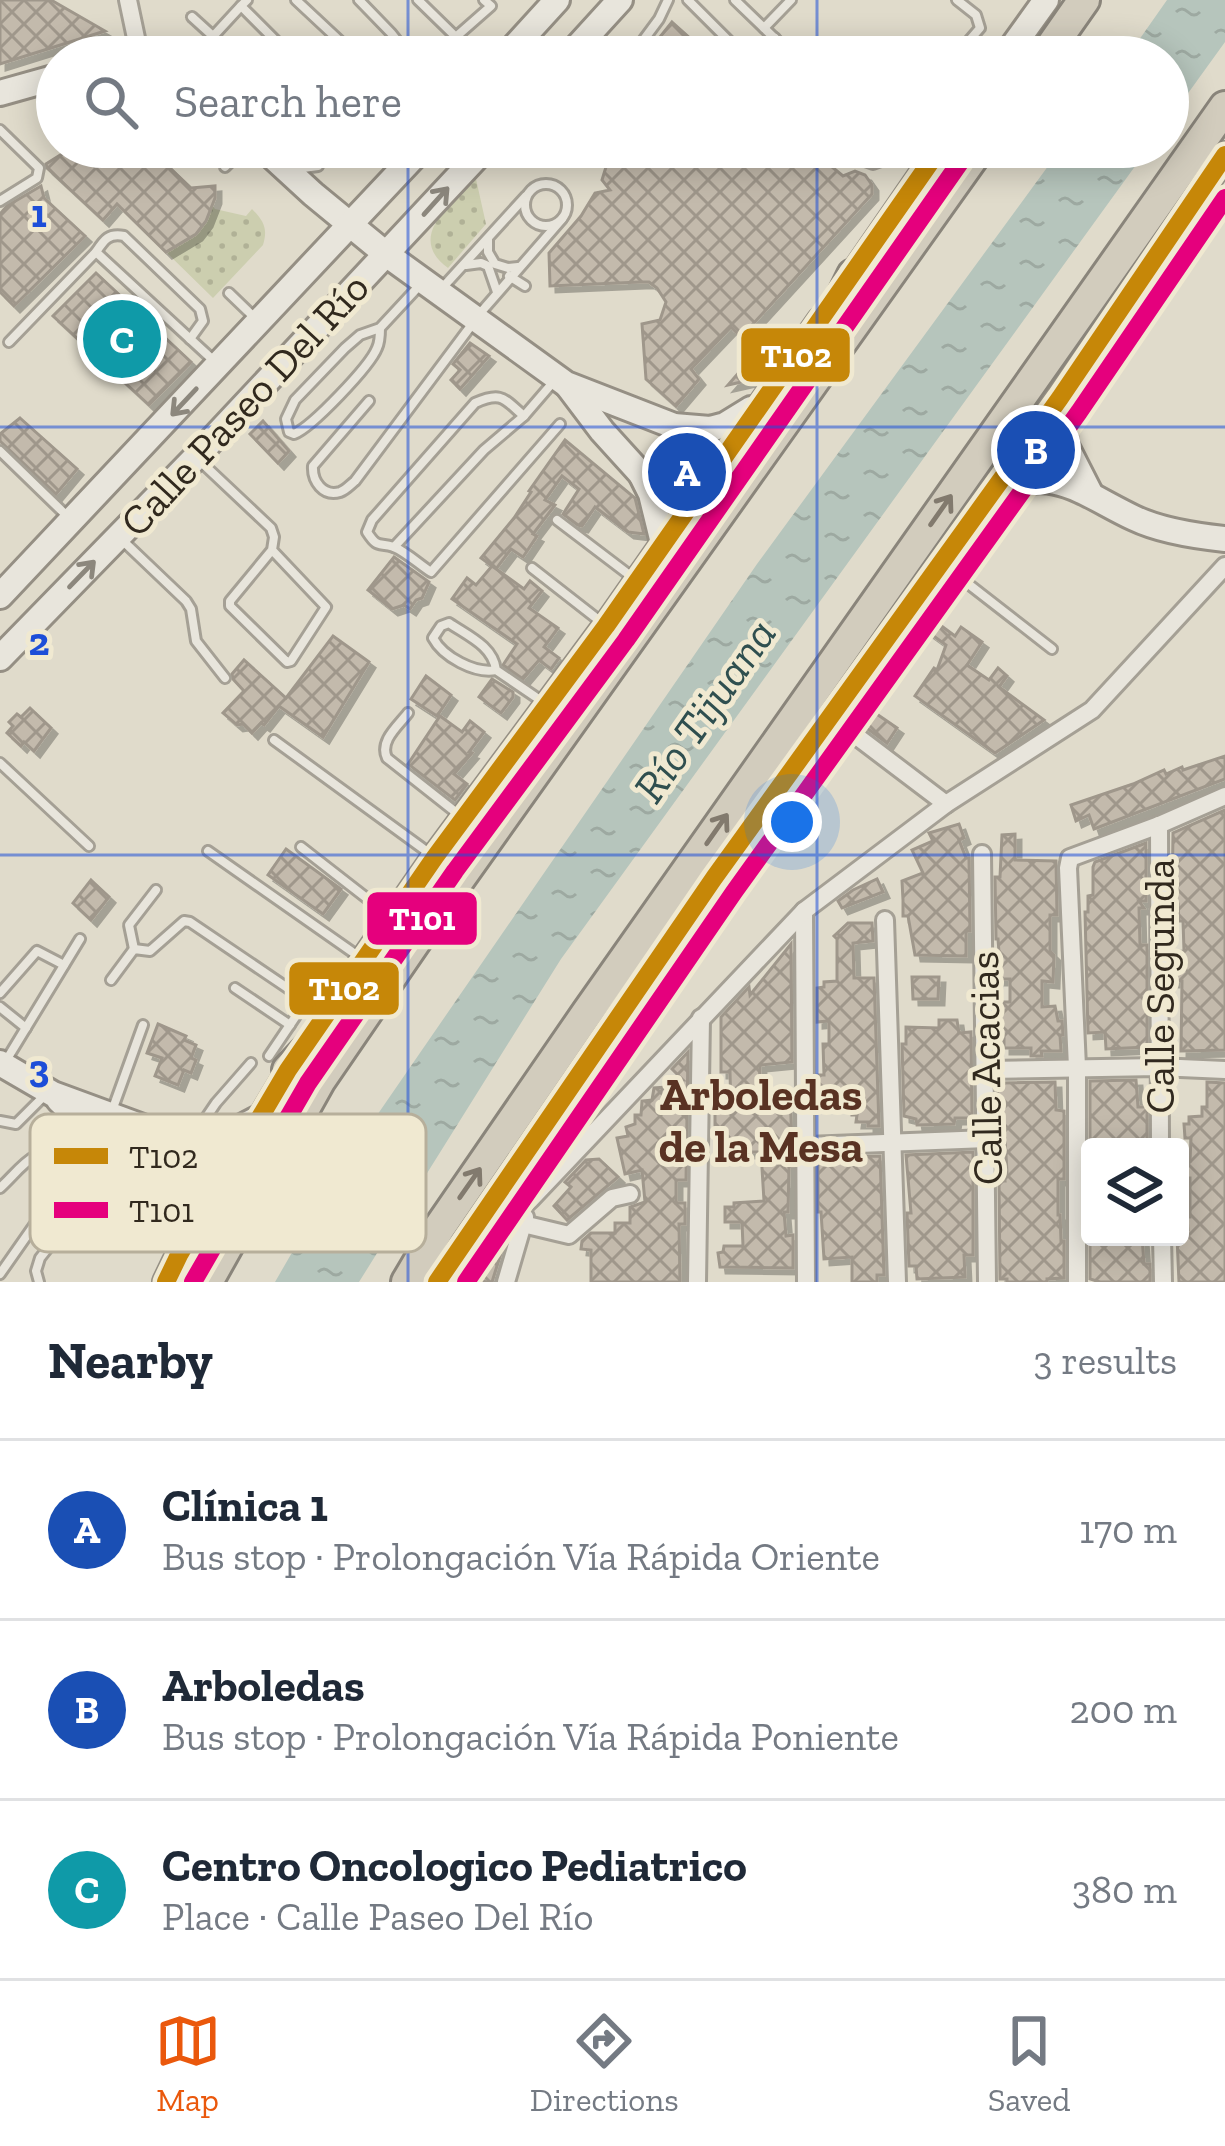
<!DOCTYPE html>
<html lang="en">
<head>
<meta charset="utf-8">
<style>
	body { margin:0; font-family:"Zilla Slab",serif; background:#f2f2f3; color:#1f2937 }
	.controls { position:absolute; right:36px; bottom:36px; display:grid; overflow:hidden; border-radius:12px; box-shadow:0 6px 30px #0003 }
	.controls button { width:108px; height:108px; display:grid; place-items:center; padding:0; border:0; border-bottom:3px solid #e0e1e3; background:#fff; color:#1f2937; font:60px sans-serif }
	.you { position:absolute; left:792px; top:822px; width:42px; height:42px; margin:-30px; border:9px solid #fff; border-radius:50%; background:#1a73e8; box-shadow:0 0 0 18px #1a73e833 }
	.badge { display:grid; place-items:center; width:78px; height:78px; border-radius:50%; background:#ea580c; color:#fff; font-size:39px; font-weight:700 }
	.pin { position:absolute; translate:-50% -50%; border:6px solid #fff; box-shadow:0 3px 12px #0006 }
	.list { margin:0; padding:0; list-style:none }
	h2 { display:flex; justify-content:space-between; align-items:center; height:156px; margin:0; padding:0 48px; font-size:51px }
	h2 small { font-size:39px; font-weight:400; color:#747a83 }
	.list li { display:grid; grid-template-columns:78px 1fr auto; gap:36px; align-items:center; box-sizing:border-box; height:180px; padding:0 48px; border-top:3px solid #e0e1e3 }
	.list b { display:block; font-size:45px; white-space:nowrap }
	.list p { margin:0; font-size:39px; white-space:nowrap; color:#747a83 }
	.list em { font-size:39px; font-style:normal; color:#747a83 }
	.icon { flex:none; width:66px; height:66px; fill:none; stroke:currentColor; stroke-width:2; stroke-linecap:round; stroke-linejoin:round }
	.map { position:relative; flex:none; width:1225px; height:1282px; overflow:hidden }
	.search { position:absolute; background:#fff; box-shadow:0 6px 30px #0003; left:36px; right:36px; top:36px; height:132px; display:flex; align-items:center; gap:30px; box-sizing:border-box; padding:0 42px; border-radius:66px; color:#747a83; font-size:45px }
	.sheet { height:696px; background:#fff }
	nav { display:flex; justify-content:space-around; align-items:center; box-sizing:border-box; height:168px; border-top:3px solid #e0e1e3; background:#fff; font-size:33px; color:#747a83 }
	nav a { display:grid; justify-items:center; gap:6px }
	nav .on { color:#ea580c }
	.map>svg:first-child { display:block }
	.grass { fill:url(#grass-dots) }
	.water { fill:url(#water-ripples) }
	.building { fill:url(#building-cross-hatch); stroke:#9f978b; stroke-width:3; filter:url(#shadow) }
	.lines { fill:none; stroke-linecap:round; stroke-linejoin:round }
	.lane-casing { stroke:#a5a095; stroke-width:14 }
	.street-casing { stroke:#a5a095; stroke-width:22 }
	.secondary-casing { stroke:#958f84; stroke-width:30 }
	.highway-casing { stroke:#8a857b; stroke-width:36 }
	.lane { stroke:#e8e5dc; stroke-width:8 }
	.street { stroke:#e8e5dc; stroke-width:16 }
	.secondary { stroke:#e8e5dc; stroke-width:24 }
	.highway { stroke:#d2ccbd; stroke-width:30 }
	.bus-1-casing { stroke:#f0e9d1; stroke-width:27 }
	.bus-2-casing { stroke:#f0e9d1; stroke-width:27 }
	.bus-1 { stroke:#c68708; stroke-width:18 }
	.bus-2 { stroke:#e5007d; stroke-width:18 }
	.oneway { stroke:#8c877d }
	.oneway2 { stroke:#827a6e }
	.grid { fill:none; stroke:#1d4ed8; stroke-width:3; stroke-opacity:0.55 }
	.labels { text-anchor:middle; stroke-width:10; stroke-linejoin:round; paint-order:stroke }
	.street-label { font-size:42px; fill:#31291e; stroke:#f0e9d1 }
	.water-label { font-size:45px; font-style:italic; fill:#2f4f4f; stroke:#f0e9d1 }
	.neighbourhood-label { font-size:45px; font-weight:bold; fill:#593223; stroke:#f0e9d1 }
	.key { fill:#f0e9d1; stroke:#b7af9b; stroke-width:3 }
	.key-label { font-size:33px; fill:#31291e }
	.grid-label { font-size:39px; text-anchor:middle; font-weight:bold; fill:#1d4ed8; stroke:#f0e9d1; stroke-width:10; stroke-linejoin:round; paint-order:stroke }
	.line-badge { stroke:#f0e9d1; stroke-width:4.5 }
	.badge-label { font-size:33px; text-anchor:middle; font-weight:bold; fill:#fff }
</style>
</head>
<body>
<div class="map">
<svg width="1225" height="1282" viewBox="0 0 1225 1282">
	<defs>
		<pattern id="grass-dots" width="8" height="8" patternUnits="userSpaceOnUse" patternTransform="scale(3)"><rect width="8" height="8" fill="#ccceaf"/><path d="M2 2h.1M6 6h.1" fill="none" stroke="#b0b196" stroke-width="1.8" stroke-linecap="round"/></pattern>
		<pattern id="water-ripples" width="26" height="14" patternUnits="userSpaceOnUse" patternTransform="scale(3)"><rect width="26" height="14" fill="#b6c5bc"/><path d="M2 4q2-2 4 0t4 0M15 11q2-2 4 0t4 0" fill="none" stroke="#9da9a1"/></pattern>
		<pattern id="building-cross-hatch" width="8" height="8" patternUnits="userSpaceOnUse" patternTransform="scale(3)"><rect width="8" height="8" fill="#c3baac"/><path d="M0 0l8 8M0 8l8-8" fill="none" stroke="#9f978b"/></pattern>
		<filter id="shadow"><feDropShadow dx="6" dy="6" stdDeviation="0" flood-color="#0004"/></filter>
	</defs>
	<rect width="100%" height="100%" fill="#e0dbcb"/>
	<g class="grass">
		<path d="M476 179 486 224 448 268C405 237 452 203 476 179Z"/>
		<path d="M212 205 215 209 246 216 252 209C264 221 268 229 263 245L213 298 166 252C189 241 202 229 212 205Z"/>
	</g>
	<g class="water">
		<polygon points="1167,0 1225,0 1225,42 1168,121 1168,57 1127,57"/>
		<polygon points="1062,147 1149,147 561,959 359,1282 275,1282 342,1166 757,564"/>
	</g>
	<g class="building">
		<polygon points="0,0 51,0 105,31 0,64"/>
		<polygon points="672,22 711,57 639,57 641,50 646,49 654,40 656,42"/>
		<polygon points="73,147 148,147 191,188 215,186 215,198 206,221 196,234 166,252 117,204 103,220 47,168 46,164"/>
		<polygon points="607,147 829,147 820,157 843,176 855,171 865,175 872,185 872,194 741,337 731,327 691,369 699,379 676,406 646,379 642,324 660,320 666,302 657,288 649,282 640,282 550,286 549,253 581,216 595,193 610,190 602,180 606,167"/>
		<polygon points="41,186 44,198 85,236 14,306 0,292 0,214 7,206"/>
		<polygon points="96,273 191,362 149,405 53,316"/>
		<polygon points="768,339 769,356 761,370 750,380 728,385"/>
		<polygon points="470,343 489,356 460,389 451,380 460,370 453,364"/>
		<polygon points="20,418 77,469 56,494 0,441 0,434"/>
		<polygon points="263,421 289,451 278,463 250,434"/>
		<polygon points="565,440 635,498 644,534 628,532 595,507 582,526 578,525 563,514 579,489 562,476 545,500 555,505 533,534 537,536 523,557 511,549 496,569 481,558 514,518 531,492 529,491"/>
		<polygon points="394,557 429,582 422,598 416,600 410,609 404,605 392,609 368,590"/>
		<polygon points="492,566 524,589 530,581 542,591 529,608 558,628 544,647 559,658 551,669 539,660 523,679 503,665 517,644 452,599 467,578 476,585"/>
		<polygon points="932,619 955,636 961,627 982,642 967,665 989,680 998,668 1007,676 999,687 1044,720 995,753 915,696 934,668 937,670 946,645 924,629"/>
		<polygon points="333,636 369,662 323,737 279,706 264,725 261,723 252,733 243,724 237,725 223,713 244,691 233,679 232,674 244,660 286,698"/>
		<polygon points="426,676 451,695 437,716 411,699"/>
		<polygon points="492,679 513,692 513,697 501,713 479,697"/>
		<polygon points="865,706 897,728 887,743 856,720"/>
		<polygon points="30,708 51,728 34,751 24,742 21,746 7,733 13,726 9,722 17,714 21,717"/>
		<polygon points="440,716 462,732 470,721 484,732 469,752 472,753 454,774 467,784 455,800 408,764"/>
		<polygon points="1225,756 1225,779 1094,829 1089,815 1076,821 1071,805 1133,784 1164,770 1166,774 1182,767 1183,770"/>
		<polygon points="1225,810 1225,1050 1181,1051 1182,981 1173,981 1173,952 1184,951 1183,921 1179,921 1178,904 1172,904 1173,833"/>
		<polygon points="959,824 964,838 959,840 966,858 969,858 970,931 966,931 966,956 915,955 908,916 903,916 903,900 902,881 923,873 912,850 933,841 929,833"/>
		<polygon points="1015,834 1015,860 1056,861 1057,915 1050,915 1050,951 1054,955 1053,982 1042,981 1042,1007 1055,1006 1058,1021 1062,1021 1063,1035 1060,1035 1061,1051 1041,1051 1042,1056 1031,1056 1031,1048 1004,1048 1004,1034 997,1034 998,1008 1001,1008 1001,1002 1010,1002 1010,979 999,979 1000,966 998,939 996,939 995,877 1000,877 1002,835"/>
		<polygon points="1146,843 1146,901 1139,901 1144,908 1139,908 1140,945 1147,945 1147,1047 1106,1049 1105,1032 1088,1033 1085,912 1088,912 1088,896 1093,895 1093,867 1095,862"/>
		<polygon points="286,849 341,889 323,914 268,875"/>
		<polygon points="877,879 883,892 842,908 838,901 853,890"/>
		<polygon points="91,880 109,897 91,920 73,903"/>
		<polygon points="848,923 872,923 873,941 853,943 854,978 874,978 879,1126 868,1126 868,1122 856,1122 857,1115 852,1115 853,1093 818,1093 818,1075 824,1075 823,1044 829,1044 829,1021 817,1022 817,988 824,987 824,982 837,981 837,939 834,936"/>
		<polygon points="791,944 792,1062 760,1065 759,1093 760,1099 790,1095 793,1166 789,1166 788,1212 784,1212 786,1236 793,1235 793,1268 720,1267 718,1253 723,1252 724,1246 743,1246 742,1222 725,1222 725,1207 734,1207 734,1203 764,1201 761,1152 721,1152 721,1130 715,1130 715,1112 731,1112 730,1072 721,1072 721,1017 749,987 750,995"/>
		<polygon points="912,977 939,977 938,999 913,999"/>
		<polygon points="939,1020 957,1020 959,1033 971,1032 972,1118 955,1118 954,1124 917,1125 916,1119 904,1116 902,1044 906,1044 906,1027 939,1028"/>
		<polygon points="158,1024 186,1036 184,1040 196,1045 191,1058 196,1060 191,1073 184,1070 178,1085 155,1076 162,1058 147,1053"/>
		<polygon points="688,1052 686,1180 676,1180 676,1203 685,1203 685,1224 679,1224 680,1282 591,1282 591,1250 581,1249 582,1241 591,1233 615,1233 615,1223 630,1223 630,1207 645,1202 642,1170 625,1174 617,1138 628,1136 626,1127 635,1124 635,1115 641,1115 642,1101 652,1100 654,1088 667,1087 667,1080 683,1080 672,1069"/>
		<polygon points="1136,1080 1138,1107 1147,1107 1147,1143 1145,1147 1090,1147 1090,1081"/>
		<polygon points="1055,1082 1056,1110 1064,1111 1064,1179 1058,1179 1058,1215 1060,1215 1061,1241 1064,1241 1064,1278 1047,1279 1047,1282 1007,1282 1007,1279 1000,1279 999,1181 1005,1181 1004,1173 1007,1173 1005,1139 1000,1139 998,1133 997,1083"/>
		<polygon points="1207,1082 1225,1083 1225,1282 1179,1282 1177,1237 1180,1237 1180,1231 1188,1230 1187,1217 1190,1217 1190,1178 1180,1178 1180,1161 1190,1161 1191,1138 1185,1138 1184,1124 1189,1124 1189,1117 1202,1116 1202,1107 1207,1107"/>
		<polygon points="973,1152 973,1255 964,1255 965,1277 917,1279 916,1266 909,1266 907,1213 911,1213 906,1155"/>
		<polygon points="880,1156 884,1275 877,1275 877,1282 852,1282 852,1257 824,1259 821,1212 818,1212 818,1158"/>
		<polygon points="599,1159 618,1177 567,1220 554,1206 571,1187 565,1182 586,1160"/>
		<polygon points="1090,1237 1142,1237 1144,1264 1150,1264 1150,1282 1100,1282 1090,1279"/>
		<polygon points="505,1240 492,1282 486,1282 469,1274"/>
	</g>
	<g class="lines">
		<defs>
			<g id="lane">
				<polyline points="247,0 241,6 292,57"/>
				<polyline points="296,0 357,57"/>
				<polyline points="359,0 391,33 410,57"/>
				<polyline points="418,0 457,38"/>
				<polyline points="688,0 730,42"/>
				<polyline points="735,0 794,57"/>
				<polyline points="192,17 236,57"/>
				<polyline points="764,28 791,0"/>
				<polyline points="642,42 659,19 668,0"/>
				<polyline points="630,55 633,52"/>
				<polyline points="194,57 241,6"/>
				<polyline points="433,57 491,6 484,0"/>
				<polyline points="757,57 775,38"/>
				<polyline points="955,57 980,28 976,15 957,0"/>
				<polyline points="0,130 39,168 37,178 0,201"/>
				<polyline points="856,147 862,160 873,164 884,160 890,147"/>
				<polyline points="225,167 245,147"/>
				<polyline points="296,169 318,166"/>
				<circle cx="546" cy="205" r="21"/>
				<polyline points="488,239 488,252 495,264 508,268 518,267"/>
				<polyline points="96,252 213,360"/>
				<polyline points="466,265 481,263 488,266 497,292"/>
				<polyline points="509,276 525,286"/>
				<polyline points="443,287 526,196"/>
				<polyline points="229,293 254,317"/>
				<path d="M380 328C380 335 380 342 377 348 370 366 312 427 294 434L289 432 286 419 295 400 345 348 360 335 380 328 419 286"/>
				<path d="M9 342 96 252C104 240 108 233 124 236L200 309 203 321 190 339"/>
				<path d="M369 401 313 466C312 481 323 497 340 492 346 490 350 485 355 481L482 311 562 219"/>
				<path d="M524 416C504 399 502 391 475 403L372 520 367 532C378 549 378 542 394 547 406 552 420 565 431 572L560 424"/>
				<polyline points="0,451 66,515"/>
				<polyline points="201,462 271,528 274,537 272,550 326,607 291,661 287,662 230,606 230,601 272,550"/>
				<polyline points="557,520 636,580"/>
				<polyline points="121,539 186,601 191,609 196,641 225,678"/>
				<polyline points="394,547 484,450 524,416 555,380"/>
				<polyline points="944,565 1052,649"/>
				<polyline points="532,568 605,625"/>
				<path d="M496 670C475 674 443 657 433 638L441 626 449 623C468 636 493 646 496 670L543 702"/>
				<path d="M408 713C398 726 379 741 387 758L458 814"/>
				<polyline points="274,740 429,853"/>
				<polyline points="0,763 89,846"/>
				<polyline points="301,847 387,914"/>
				<polyline points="208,851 358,956"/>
				<polyline points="134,949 129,925 156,890"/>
				<polyline points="111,980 134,949 150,951 184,921 190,922 320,1010"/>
				<polyline points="235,988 290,1025"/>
				<polyline points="0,993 37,951 64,965"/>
				<polyline points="0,1007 26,1028"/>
				<polyline points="269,1056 306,1001"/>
				<polyline points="7,1059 80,939"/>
				<polyline points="113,1108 143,1025"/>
				<polyline points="0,1121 16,1124 47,1093"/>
				<polyline points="193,1137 216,1103 251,1063"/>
				<path d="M0 1188C21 1169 35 1143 65 1155"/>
				<polyline points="0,1274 51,1201 59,1186 65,1155 85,1135"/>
				<polyline points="39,1282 36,1271 40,1258 115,1164"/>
			</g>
			<g id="street">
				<polyline points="128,0 140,57"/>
				<polyline points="830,716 946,804"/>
				<polyline points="1159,825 1160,1147"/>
				<polyline points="982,854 987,1282"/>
				<polyline points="804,911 806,1282"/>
				<polyline points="885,920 897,1282"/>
				<polyline points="986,1070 1158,1067 1225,1070"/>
				<polyline points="807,1146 987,1139"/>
				<polyline points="523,1224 569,1235 612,1198 630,1194"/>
				<polyline points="1162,1237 1163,1282"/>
				<polyline points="455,1269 531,1199 804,911 946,804 1092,710 1225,566"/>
				<polyline points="506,1282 525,1217"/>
				<polyline points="697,1282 701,1018"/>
				<polyline points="1077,1282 1077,1067 1068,868 1070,858 1159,825 1225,796"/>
			</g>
			<g id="secondary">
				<polyline points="505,57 557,0"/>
				<polyline points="568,57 620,0"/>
				<polyline points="1005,57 1046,0"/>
				<polyline points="0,93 57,77"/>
				<polyline points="262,147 313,194 386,254 566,384 674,426 710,429 725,425 751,409"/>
				<polyline points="844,288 941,147"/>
				<polyline points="568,386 602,431 641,474 651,494 663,543"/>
				<polyline points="1060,398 1065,444 1090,493"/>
				<path d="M641 474C679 472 683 461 674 426"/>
				<path d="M996 492C1053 463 1083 494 1134 518 1161 531 1195 536 1225 539"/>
				<polyline points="0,596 423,147"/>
				<polyline points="0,658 196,457 486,147"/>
				<polyline points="325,1016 435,857 606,626 820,321"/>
				<polyline points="0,1063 53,1094 189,1144 219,1139 257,1119"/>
				<polyline points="59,1100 157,1194 171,1223 179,1255"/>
				<path d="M157 1194C179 1193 187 1187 196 1168L189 1144"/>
				<polyline points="166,1282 179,1255 299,1055"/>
				<polyline points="437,1282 714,878 1060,398 1225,155"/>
			</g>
			<g id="highway">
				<polyline points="1044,57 1084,0"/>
				<polyline points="811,362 853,275"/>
				<polyline points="678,910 694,891 714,878"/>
				<polyline points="288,1070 361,993"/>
				<polyline points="207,1282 320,1080 427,924 980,147"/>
				<polyline points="407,1282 439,1228 587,1013 1225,107"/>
			</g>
		</defs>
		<use href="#lane" class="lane-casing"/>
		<use href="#street" class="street-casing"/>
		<use href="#secondary" class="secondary-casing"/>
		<use href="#highway" class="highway-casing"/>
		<use href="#lane" class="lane"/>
		<use href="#street" class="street"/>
		<use href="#secondary" class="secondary"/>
		<use href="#highway" class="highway"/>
		<defs>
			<g id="bus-1">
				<polyline points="166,1282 179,1255 288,1070 435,857 606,626 941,147"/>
				<polyline points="437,1282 714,878 1060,398 1225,155"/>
			</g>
			<g id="bus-2">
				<polyline points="193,1282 308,1083 455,871 626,640 961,161"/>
				<polyline points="466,1282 734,892 1079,412 1225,198"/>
			</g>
		</defs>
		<use href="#bus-1" class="bus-1-casing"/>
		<use href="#bus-2" class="bus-2-casing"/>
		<use href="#bus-1" class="bus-1"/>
		<use href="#bus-2" class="bus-2"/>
	</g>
	<defs><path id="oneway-shaft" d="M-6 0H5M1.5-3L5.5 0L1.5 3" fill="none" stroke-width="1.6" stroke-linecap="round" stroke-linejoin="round" transform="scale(3)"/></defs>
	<g class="oneway">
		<use href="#oneway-shaft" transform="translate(436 201) rotate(-48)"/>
		<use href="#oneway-shaft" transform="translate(184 402) rotate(133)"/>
		<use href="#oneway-shaft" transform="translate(82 574) rotate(-46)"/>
	</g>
	<g class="oneway2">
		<use href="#oneway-shaft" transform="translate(941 510) rotate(-55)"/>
		<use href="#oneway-shaft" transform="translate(717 829) rotate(-55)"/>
		<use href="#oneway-shaft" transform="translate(470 1183) rotate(-55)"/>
	</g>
	<path class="grid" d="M408 0V57M817 0V57M408 147V1282M817 147V1282M0 427H1225M0 855H1225"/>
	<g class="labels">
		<g class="street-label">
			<text transform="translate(244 404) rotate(-47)" y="15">Calle Paseo Del Río</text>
			<text transform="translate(1159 986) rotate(-90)" y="15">Calle Segunda</text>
			<text transform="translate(985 1068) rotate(-91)" y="15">Calle Acacias</text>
		</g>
		<g class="water-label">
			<text transform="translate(704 710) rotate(-55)" y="16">Río Tijuana</text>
		</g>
		<g class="neighbourhood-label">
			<text x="761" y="1110">Arboledas<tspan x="761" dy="52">de la Mesa</tspan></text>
		</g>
	</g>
	<rect x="30" y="1114" width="396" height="138" rx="18" class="key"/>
	<rect x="54" y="1148" width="54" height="16" fill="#c68708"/>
	<rect x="54" y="1202" width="54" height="16" fill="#e5007d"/>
	<g class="key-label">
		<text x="129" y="1168">T102</text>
		<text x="129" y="1222">T101</text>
	</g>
	<g class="grid-label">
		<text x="39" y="227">1</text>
		<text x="39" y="655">2</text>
		<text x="39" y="1082">3</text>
	</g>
	<g class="line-badge">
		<rect x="739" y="326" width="113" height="58" rx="12" fill="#c68708"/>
		<rect x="365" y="890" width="114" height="57" rx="12" fill="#e5007d"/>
		<rect x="287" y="960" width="114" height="57" rx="12" fill="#c68708"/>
	</g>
	<g class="badge-label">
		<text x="796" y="367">T102</text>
		<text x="422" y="930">T101</text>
		<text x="344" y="1000">T102</text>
	</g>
</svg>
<div class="controls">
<button><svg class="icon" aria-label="layers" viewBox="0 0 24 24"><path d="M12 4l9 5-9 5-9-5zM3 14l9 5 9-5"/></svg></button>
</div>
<div class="you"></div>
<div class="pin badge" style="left:687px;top:472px;background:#1a4fb4">A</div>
<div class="pin badge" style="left:1036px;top:450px;background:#1a4fb4">B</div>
<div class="pin badge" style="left:122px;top:339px;background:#0f9aa8">C</div>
<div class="search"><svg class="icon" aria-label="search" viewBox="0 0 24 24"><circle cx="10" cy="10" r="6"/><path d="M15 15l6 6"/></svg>Search here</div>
</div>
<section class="sheet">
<h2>Nearby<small>3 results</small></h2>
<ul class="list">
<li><span class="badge" style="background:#1a4fb4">A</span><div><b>Clínica 1</b><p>Bus stop · Prolongación Vía Rápida Oriente</p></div><em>170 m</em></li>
<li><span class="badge" style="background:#1a4fb4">B</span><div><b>Arboledas</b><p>Bus stop · Prolongación Vía Rápida Poniente</p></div><em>200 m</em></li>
<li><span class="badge" style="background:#0f9aa8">C</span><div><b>Centro Oncologico Pediatrico</b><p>Place · Calle Paseo Del Río</p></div><em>380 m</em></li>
</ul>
</section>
<nav>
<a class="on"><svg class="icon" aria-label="map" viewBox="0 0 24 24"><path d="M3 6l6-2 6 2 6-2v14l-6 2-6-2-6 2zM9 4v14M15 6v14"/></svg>Map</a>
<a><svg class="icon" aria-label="directions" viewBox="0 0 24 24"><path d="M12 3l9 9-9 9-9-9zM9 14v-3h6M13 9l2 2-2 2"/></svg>Directions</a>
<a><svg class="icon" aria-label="saved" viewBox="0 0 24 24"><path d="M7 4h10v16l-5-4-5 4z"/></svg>Saved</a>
</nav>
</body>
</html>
